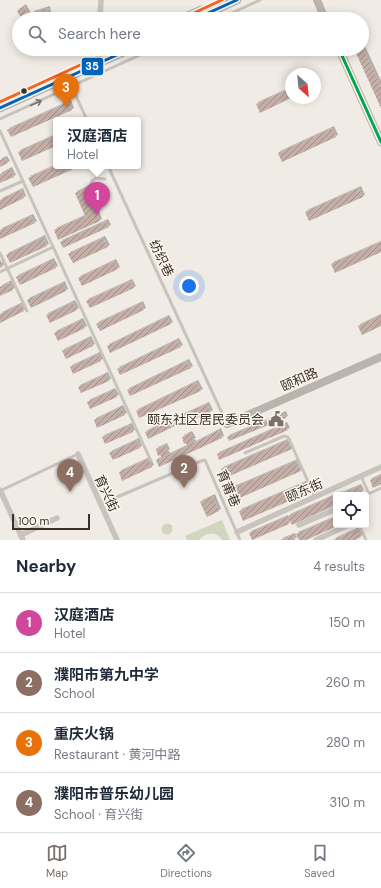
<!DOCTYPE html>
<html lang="en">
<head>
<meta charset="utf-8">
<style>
	body { margin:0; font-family:"DM Sans","Noto Sans SC",sans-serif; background:#f2f2f3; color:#1f2937 }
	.controls { position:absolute; right:12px; bottom:12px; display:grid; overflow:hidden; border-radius:4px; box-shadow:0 2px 10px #0003 }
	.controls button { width:36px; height:36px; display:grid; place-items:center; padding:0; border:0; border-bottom:1px solid #e0e1e3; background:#fff; color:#1f2937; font:20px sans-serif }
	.compass { position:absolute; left:285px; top:68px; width:36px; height:36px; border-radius:50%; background:#fff; box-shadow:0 2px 10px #0003; rotate:153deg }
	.scale { position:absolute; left:12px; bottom:10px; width:78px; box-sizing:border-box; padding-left:4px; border:2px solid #3b302b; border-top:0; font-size:11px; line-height:14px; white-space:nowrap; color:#3b302b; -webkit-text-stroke:3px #fbf5ee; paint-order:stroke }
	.you { position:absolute; left:189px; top:286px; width:14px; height:14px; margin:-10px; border:3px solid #fff; border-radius:50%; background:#1a73e8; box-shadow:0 0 0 6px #1a73e833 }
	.badge { display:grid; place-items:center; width:26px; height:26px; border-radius:50%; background:#7a716c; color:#fff; font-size:13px; font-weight:700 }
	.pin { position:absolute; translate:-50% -33px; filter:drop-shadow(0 1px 2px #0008) }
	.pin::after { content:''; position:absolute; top:21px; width:14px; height:12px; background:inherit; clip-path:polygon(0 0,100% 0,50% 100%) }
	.popup { position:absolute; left:53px; top:117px; width:88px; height:52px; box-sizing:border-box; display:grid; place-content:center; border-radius:4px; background:#fff; filter:drop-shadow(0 1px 3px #0005); font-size:13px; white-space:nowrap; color:#747a83 }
	.popup b { font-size:15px; color:#1f2937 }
	.popup::after { content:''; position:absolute; left:50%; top:100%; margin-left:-8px; border:8px solid transparent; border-top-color:#fff }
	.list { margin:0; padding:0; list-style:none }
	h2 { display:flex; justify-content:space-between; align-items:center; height:52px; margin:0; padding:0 16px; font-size:17px }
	h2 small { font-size:13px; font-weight:400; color:#747a83 }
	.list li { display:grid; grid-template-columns:26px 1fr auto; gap:12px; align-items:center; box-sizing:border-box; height:60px; padding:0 16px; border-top:1px solid #e0e1e3 }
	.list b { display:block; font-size:15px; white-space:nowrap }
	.list p { margin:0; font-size:13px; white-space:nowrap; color:#747a83 }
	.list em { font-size:13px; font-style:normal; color:#747a83 }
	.icon { flex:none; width:22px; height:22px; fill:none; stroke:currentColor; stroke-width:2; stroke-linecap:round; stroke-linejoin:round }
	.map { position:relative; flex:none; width:381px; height:540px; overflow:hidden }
	.search { position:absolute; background:#fff; box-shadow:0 2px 10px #0003; left:12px; right:12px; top:12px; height:44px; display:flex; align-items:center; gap:10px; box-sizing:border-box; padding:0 14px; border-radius:22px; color:#747a83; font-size:15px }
	.sheet { height:292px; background:#fff }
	nav { display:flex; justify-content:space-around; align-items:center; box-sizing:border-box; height:56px; border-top:1px solid #e0e1e3; background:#fff; font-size:11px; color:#747a83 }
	nav a { display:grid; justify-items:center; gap:2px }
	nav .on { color:#7a716c }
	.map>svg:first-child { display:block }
	.grass { fill:url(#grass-tufts) }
	.park { fill:#d1d6bf }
	.building { fill:url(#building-hatch); filter:url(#shadow) }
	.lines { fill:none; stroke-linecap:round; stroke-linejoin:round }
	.lane { stroke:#c9c3be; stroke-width:3 }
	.street { stroke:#c9c3be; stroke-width:5.5 }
	.secondary { stroke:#bab3ae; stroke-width:8 }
	.primary { stroke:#b8b1ad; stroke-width:9 }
	.bus-1-casing { stroke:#fbf5ee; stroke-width:6 }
	.bus-2-casing { stroke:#fbf5ee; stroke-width:6 }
	.bus-3-casing { stroke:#fbf5ee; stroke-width:6 }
	.bus-1 { stroke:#0065bd; stroke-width:3 }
	.bus-2 { stroke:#f26522; stroke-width:3 }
	.bus-3 { stroke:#00a651; stroke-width:3 }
	.oneway { stroke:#7b726d }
	.bus-dot { fill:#3b302b; stroke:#fbf5ee; stroke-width:1.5 }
	.labels { text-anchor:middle; stroke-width:3; stroke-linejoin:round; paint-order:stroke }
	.street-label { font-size:13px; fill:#3b302b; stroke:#fbf5ee }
	.poi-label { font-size:13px; fill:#3b302b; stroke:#fbf5ee; text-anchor:end }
	.line-badge { stroke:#fbf5ee; stroke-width:1.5 }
	.badge-label { font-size:11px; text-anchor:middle; font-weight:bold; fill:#fff }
</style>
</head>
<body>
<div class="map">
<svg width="381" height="540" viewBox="0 0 381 540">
	<defs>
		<pattern id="grass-tufts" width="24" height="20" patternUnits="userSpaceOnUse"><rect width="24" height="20" fill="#d1d6bf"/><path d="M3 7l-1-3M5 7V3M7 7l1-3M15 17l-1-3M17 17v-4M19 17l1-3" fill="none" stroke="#b4b8a4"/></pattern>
		<pattern id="building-hatch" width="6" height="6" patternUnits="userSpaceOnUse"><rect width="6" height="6" fill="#c3afa7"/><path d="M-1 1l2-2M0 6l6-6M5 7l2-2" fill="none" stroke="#a08f88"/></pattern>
		<filter id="shadow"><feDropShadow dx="2" dy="-2" stdDeviation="0" flood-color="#0004"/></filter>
	</defs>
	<rect width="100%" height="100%" fill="#f0ebe5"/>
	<circle class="grass" cx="167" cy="529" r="5.5"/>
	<path class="park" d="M222 520 230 540H222C216 531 206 532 199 540H187L185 536Z"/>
	<g class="building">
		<polygon points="24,6 29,15 22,19 17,11"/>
		<polygon points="48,8 49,14 34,19 32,13"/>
		<polygon points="362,46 381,87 381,108 355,51 362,49"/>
		<polygon points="291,88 291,98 260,113 256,104"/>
		<polygon points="69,102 72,110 11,137 7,130"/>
		<polygon points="332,128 336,137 282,162 278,153"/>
		<polygon points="56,135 56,146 22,161 18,152"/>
		<polygon points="5,158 8,163 0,167 0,160"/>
		<polygon points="55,166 80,166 33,187 28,178"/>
		<polygon points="10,169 14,177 0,183 0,174"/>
		<polygon points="86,188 100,221 58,240 54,230 85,216 75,193"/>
		<polygon points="359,188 363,197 309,221 305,212"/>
		<polygon points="21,190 24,198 0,210 0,200"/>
		<polygon points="31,216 35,223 0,239 0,230"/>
		<polygon points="106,221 109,227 63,248 60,242"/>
		<polygon points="43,237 47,246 10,263 6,255"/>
		<polygon points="103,238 108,247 73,263 68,254"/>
		<polygon points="381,242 381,252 335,273 331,264"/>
		<polygon points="0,259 3,266 0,268"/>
		<polygon points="52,260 56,268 20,285 16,277"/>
		<polygon points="114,261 118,269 82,286 78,278"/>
		<polygon points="130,281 134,288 90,308 86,301"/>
		<polygon points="10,282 13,290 0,296 0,287"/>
		<polygon points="63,283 66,291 31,308 27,300"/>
		<polygon points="73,302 77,310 50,323 46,315"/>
		<polygon points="141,303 144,310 100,331 96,324"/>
		<polygon points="21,304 24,311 0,323 0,314"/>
		<polygon points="381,315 381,326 362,335 358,326"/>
		<polygon points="167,317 171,324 110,353 107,346"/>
		<polygon points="81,320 85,328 58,341 54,333"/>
		<polygon points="89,338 93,346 66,359 62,351"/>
		<polygon points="177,340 181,347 120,375 117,369"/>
		<polygon points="98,354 101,361 73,374 70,367"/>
		<polygon points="187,361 191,368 130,396 127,390"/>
		<polygon points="106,374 109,381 81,393 78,387"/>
		<polygon points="196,382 201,391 139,418 136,411"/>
		<polygon points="113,390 117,397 90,409 87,402"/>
		<polygon points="207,404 211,412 191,421 189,419 148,439 145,432"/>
		<polygon points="121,407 125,415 97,428 94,420"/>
		<polygon points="284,413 286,418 229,441 227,437"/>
		<polygon points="285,424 288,430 219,460 217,454"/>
		<polygon points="130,425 133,432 105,444 102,437"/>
		<polygon points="219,430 222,438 159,467 156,460 162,458 160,455 158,456 156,449 165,445 168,451 166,452 168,455 187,446 186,443 184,444 182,437 190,433 194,440 192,440 194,443"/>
		<polygon points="137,440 140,448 113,460 109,453"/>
		<polygon points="288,440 292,449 225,478 221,469"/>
		<polygon points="148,459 152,467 122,481 119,472"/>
		<polygon points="296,461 301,471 235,500 230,489"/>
		<polygon points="381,475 381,484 373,488 370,480"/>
		<polygon points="306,482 310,492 243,521 239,511"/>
		<polygon points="359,486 362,492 355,495 336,495 336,505 292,525 288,516 340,493 340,494"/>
		<polygon points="213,496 219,511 207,517 200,502"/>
		<polygon points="286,517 289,524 252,540 249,533"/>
		<polygon points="336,517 336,525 340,525 306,540 299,540 296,534"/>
		<polygon points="357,529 361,537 355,540 333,540"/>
		<polygon points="293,535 295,540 280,540"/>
	</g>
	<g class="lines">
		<g class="lane">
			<polyline points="219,19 260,0"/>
			<polyline points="65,72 87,120"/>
			<polyline points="0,119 153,49"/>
			<polyline points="0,131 151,461"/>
			<polyline points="108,166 227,424"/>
			<polyline points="91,185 92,181 96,178 105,179"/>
			<polyline points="0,191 23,181"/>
			<polyline points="0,253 27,311"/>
			<polyline points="0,272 53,247"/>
			<polyline points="245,453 284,436 288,437 315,497"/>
			<polyline points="361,476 369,494"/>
			<polyline points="0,491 78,454"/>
			<polyline points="366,495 381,488"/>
			<polyline points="101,504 201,461 205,460 240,540"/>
			<polyline points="359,525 366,540"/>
		</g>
		<g class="street">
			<polyline points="100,19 101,0"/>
			<polyline points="107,49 108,52"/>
			<polyline points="78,454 117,540"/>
			<polyline points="0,490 23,540"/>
			<polyline points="299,525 336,509"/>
			<polyline points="237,532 381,467"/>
			<polyline points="21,535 57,518"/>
			<polyline points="316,540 348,525"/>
		</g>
		<g class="secondary">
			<polyline points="317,0 325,19"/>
			<polyline points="339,49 381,142"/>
			<polyline points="227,424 381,357"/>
		</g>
		<g class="primary">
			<polyline points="181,19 201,10"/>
			<polyline points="195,19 237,0"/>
			<polyline points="0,108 130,49"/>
		</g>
		<defs>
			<g id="bus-1">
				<polyline points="195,19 237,0"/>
				<polyline points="0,108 130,49"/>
			</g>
			<g id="bus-2">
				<polyline points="181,19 222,0"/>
				<polyline points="0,102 115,49"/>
			</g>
			<polyline id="bus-3" points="339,49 381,142"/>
		</defs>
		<use href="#bus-1" class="bus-1-casing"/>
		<use href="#bus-2" class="bus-2-casing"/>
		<use href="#bus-3" class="bus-3-casing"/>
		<use href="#bus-1" class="bus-1"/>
		<use href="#bus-2" class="bus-2"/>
		<use href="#bus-3" class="bus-3"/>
	</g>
	<defs><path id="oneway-shaft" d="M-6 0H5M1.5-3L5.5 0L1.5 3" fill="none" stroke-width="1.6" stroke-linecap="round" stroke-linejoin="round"/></defs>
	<use class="oneway" href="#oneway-shaft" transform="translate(36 103) rotate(-24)"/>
	<defs>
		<symbol id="civic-bare" viewBox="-9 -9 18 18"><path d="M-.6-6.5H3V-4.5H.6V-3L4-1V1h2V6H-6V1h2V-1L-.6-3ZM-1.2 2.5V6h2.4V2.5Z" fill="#7a716c" stroke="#fbf5ee" stroke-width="2.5" paint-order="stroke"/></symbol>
	</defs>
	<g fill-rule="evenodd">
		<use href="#civic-bare" x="265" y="408" width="22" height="22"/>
	</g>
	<circle class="bus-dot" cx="24" cy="91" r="3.5"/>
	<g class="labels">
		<g class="street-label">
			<text transform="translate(162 258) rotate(65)" y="5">纺织巷</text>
			<text transform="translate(299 379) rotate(-24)" y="5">颐和路</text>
			<text transform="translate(229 488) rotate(67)" y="5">育莆巷</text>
			<text transform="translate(304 490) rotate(-24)" y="5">颐东街</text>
			<text transform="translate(107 493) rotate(65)" y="5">育兴街</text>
		</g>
		<g class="poi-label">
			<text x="264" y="424">颐东社区居民委员会</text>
		</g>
	</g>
	<rect class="line-badge" x="81" y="57" width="23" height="19" rx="4" fill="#0065bd"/>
	<g class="badge-label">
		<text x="92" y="70">35</text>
	</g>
</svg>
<div class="controls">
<button><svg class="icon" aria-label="locate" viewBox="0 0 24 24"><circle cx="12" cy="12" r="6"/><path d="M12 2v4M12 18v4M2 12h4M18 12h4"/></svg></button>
</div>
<svg class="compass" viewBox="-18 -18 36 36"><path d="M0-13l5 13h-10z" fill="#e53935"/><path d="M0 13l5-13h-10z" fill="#747a83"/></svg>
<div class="scale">100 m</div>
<div class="you"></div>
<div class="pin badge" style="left:97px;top:215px;background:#d1479c">1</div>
<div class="popup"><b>汉庭酒店</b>Hotel</div>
<div class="pin badge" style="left:184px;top:488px;background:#8d6e63">2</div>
<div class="pin badge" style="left:66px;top:107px;background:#e8710a">3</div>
<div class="pin badge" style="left:70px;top:492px;background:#8d6e63">4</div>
<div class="search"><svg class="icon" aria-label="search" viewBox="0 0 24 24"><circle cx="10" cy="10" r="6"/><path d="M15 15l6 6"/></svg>Search here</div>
</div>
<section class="sheet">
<h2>Nearby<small>4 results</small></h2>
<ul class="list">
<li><span class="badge" style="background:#d1479c">1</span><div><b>汉庭酒店</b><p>Hotel</p></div><em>150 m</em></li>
<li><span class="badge" style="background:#8d6e63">2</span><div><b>濮阳市第九中学</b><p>School</p></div><em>260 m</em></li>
<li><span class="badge" style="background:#e8710a">3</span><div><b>重庆火锅</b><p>Restaurant · 黄河中路</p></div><em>280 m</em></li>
<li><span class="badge" style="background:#8d6e63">4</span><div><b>濮阳市普乐幼儿园</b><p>School · 育兴街</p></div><em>310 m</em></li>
</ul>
</section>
<nav>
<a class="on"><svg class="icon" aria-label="map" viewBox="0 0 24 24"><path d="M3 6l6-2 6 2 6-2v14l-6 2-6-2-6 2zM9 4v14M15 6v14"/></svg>Map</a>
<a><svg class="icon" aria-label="directions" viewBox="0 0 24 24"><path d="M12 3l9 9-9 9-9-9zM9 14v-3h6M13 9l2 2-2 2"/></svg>Directions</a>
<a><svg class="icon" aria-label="saved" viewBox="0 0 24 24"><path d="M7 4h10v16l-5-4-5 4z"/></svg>Saved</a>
</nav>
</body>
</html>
